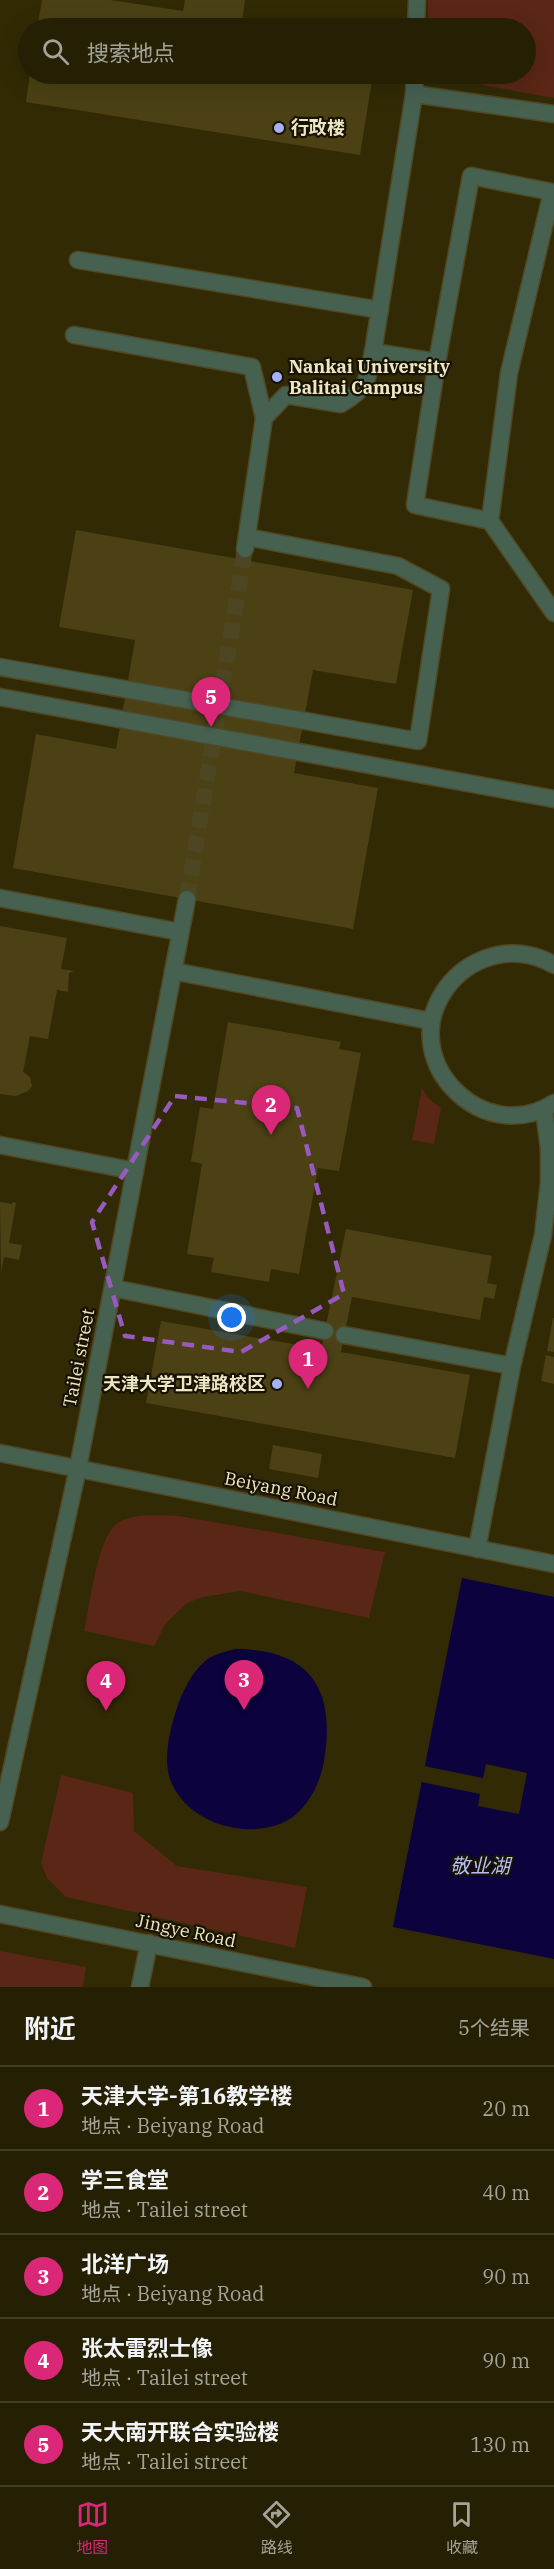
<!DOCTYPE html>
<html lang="zh">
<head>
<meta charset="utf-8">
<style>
	body { margin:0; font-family:"IBM Plex Serif","Noto Sans SC",serif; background:#312d13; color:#f1f3f6 }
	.you { position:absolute; left:232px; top:1318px; width:21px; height:21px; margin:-15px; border:4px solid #fff; border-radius:50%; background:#1a73e8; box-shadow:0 0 0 9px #1a73e833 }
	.badge { display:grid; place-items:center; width:39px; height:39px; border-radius:50%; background:#db2777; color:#fff; font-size:20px; font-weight:700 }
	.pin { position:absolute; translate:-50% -50px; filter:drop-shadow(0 2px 3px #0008) }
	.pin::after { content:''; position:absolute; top:32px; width:21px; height:18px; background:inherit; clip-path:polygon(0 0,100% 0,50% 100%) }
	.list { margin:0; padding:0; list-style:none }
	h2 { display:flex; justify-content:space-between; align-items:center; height:78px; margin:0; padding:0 24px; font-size:26px }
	h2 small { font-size:20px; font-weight:400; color:#a3a39a }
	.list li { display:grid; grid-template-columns:39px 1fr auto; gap:18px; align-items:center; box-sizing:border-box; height:84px; padding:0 24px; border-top:2px solid #423e26 }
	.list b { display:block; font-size:22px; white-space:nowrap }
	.list p { margin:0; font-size:20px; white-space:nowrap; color:#a3a39a }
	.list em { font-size:20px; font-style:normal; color:#a3a39a }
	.icon { flex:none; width:33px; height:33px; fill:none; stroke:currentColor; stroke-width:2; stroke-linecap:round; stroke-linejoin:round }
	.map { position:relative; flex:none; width:554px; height:1987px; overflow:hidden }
	.search { position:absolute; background:#252004; box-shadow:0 6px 24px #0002; left:18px; right:18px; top:18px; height:66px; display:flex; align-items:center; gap:15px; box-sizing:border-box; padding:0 21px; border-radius:33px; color:#a3a39a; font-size:22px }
	.sheet { height:498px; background:#252004 }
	nav { display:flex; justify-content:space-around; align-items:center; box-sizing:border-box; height:84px; border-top:2px solid #423e26; background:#252004; font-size:16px; color:#a3a39a }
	nav a { display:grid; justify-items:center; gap:3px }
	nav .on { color:#db2777 }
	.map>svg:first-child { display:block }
	.green { fill:#5a2616 }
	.water { fill:#0b023e }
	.pier { fill:#312a05 }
	.building { fill:#4b4115 }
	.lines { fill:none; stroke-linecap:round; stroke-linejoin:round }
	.minor-tunnel { stroke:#4d4622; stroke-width:16; stroke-dasharray:16 8; stroke-linecap:butt }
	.service-casing { stroke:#4f4824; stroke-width:19 }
	.minor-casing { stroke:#4f4824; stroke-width:19 }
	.tertiary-casing { stroke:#4f4824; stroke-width:19 }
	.service { stroke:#476151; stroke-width:16 }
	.minor { stroke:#476151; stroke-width:16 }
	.tertiary { stroke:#476151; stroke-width:16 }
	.marked { fill:none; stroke:#985ac0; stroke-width:4.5; stroke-dasharray:12 8; stroke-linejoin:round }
	.poi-dot { fill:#a6b1fc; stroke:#181200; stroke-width:2 }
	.labels { text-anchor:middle; stroke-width:4.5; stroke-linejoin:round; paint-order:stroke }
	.poi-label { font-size:18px; font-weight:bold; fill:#ede6c5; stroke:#181200; text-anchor:start }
	.street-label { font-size:18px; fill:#ede6c5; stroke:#181200 }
	.water-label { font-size:20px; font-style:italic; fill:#b6bff8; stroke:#181200 }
</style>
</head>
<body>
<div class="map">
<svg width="554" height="1987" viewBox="0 0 554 1987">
	<rect width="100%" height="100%" fill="#312a05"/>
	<g class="green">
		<polygon points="428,0 554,0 554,98 427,75 526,74 526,28 428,28"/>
		<polygon points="422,1088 428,1098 441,1108 434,1144 412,1140"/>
		<path d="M156 1515 179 1516 385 1552 369 1618 240 1591 199 1598 186 1604 166 1623 154 1646 84 1631C90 1605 97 1535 119 1522 130 1516 144 1515 156 1515Z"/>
		<polygon points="61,1775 133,1793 134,1831 177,1866 307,1887 295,1948 66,1897 47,1878 41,1863"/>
		<polygon points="0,1951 86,1967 83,1987 0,1987"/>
	</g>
	<g class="water">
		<polygon points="462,1578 554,1597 554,1959 393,1927"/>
		<path d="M235 1649C311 1649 336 1690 324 1761 320 1785 305 1814 282 1823 242 1840 185 1821 170 1779 163 1758 170 1729 177 1708 183 1690 195 1665 213 1656 219 1653 228 1651 235 1649Z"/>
	</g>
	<polygon class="pier" points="486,1764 527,1773 519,1814 478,1806 480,1794 421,1782 424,1766 483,1778"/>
	<g class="building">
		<polygon points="42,0 111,0 183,11 185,0 245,0 241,28 37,28"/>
		<polygon points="30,74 373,74 360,155 26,102"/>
		<polygon points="76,530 413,590 396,684 313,670 294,773 378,788 353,929 13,868 36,734 116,749 135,640 59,627"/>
		<polygon points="0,926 67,938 61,969 74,971 69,973 68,992 57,990 48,1039 30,1036 23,1072 30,1077 32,1086 28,1091 16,1096 0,1094"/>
		<polygon points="228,1022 341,1042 339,1049 361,1053 339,1171 318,1168 299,1274 271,1269 269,1282 211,1272 214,1258 187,1254 202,1164 191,1161 200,1107 213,1109"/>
		<polygon points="0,1202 12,1204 12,1202 16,1203 9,1243 22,1245 19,1260 4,1257 1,1273"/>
		<polygon points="346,1229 492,1256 487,1283 497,1285 494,1299 484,1297 480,1320 352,1297 341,1352 470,1375 455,1458 146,1403 161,1321 321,1349"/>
		<polygon points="553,1318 554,1318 554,1352 547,1351"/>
		<polygon points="546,1355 554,1357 554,1384 541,1381"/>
		<polygon points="273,1445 322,1454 318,1478 269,1469"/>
	</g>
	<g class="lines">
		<polyline class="minor-tunnel" points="187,899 245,549"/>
		<defs>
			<g id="service">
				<polyline points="78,260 380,310"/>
				<polyline points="74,335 252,367 264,418"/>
				<polyline points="437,362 471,176 552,192 509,373 490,521"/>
				<polyline points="0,667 418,741 441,589 398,566 247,537"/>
				<polyline points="0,898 180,932"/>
				<polyline points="0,1145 135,1171"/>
				<polyline points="113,1288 325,1331"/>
				<polyline points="344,1335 512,1366"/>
				<polyline points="140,1987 149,1943"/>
			</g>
			<g id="minor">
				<polyline points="416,28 417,0"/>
				<polyline points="414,94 415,74"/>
				<polyline points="373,352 437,362 415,505 490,521 554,613"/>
				<path d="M245 549 264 418 286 395 341 404C369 387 366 382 373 352L414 94 554 114"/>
				<polyline points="0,697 554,799"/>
				<path d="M554 965C533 952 507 950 484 959 466 966 453 977 443 993 398 1063 485 1148 554 1103"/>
				<polyline points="173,971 430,1021"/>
				<polyline points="477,1549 512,1366 543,1235 549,1183 549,1149 544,1110"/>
			</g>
			<g id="tertiary">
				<polyline points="0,1453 554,1564"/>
				<polyline points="0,1822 78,1468 187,899"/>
				<polyline points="0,1914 363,1987"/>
			</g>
		</defs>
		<use href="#service" class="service-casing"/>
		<use href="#minor" class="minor-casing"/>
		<use href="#tertiary" class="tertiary-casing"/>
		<use href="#service" class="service"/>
		<use href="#minor" class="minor"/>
		<use href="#tertiary" class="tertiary"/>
	</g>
	<path class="marked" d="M175 1096 297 1108 344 1294 241 1352 125 1336 92 1222Z"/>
	<g class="poi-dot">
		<circle cx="279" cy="128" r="6"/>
		<circle cx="277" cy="377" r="6"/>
		<circle cx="277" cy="1384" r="6"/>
	</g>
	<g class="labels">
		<g class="poi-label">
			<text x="291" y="134">行政楼</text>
			<text x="289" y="373">Nankai University<tspan x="289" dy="21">Balitai Campus</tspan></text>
			<text x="265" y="1390" text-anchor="end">天津大学卫津路校区</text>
		</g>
		<g class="street-label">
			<text transform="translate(79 1358) rotate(-79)" y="6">Tailei street</text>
			<text transform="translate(281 1489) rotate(11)" y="6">Beiyang Road</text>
			<text transform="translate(186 1931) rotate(12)" y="6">Jingye Road</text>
		</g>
		<g class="water-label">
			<text x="480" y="1873">敬业湖</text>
		</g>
	</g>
</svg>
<div class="you"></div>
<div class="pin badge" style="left:308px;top:1389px">1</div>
<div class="pin badge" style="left:271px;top:1135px">2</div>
<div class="pin badge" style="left:244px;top:1710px">3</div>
<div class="pin badge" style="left:106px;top:1711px">4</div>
<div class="pin badge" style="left:211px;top:727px">5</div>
<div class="search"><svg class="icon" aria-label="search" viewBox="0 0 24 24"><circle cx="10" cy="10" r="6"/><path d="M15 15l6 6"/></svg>搜索地点</div>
</div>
<section class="sheet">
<h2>附近<small>5个结果</small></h2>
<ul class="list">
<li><span class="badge">1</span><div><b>天津大学-第16教学楼</b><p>地点 · Beiyang Road</p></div><em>20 m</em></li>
<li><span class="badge">2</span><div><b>学三食堂</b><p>地点 · Tailei street</p></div><em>40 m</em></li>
<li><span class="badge">3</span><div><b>北洋广场</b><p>地点 · Beiyang Road</p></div><em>90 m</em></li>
<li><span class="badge">4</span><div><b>张太雷烈士像</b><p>地点 · Tailei street</p></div><em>90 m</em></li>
<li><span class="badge">5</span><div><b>天大南开联合实验楼</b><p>地点 · Tailei street</p></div><em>130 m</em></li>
</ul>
</section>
<nav>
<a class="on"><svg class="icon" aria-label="map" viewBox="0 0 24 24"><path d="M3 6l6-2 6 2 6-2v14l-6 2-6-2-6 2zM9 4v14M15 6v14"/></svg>地图</a>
<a><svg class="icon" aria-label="directions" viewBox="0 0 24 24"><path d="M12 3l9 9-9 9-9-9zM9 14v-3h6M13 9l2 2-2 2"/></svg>路线</a>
<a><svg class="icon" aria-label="saved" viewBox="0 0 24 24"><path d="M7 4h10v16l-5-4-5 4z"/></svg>收藏</a>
</nav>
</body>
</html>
